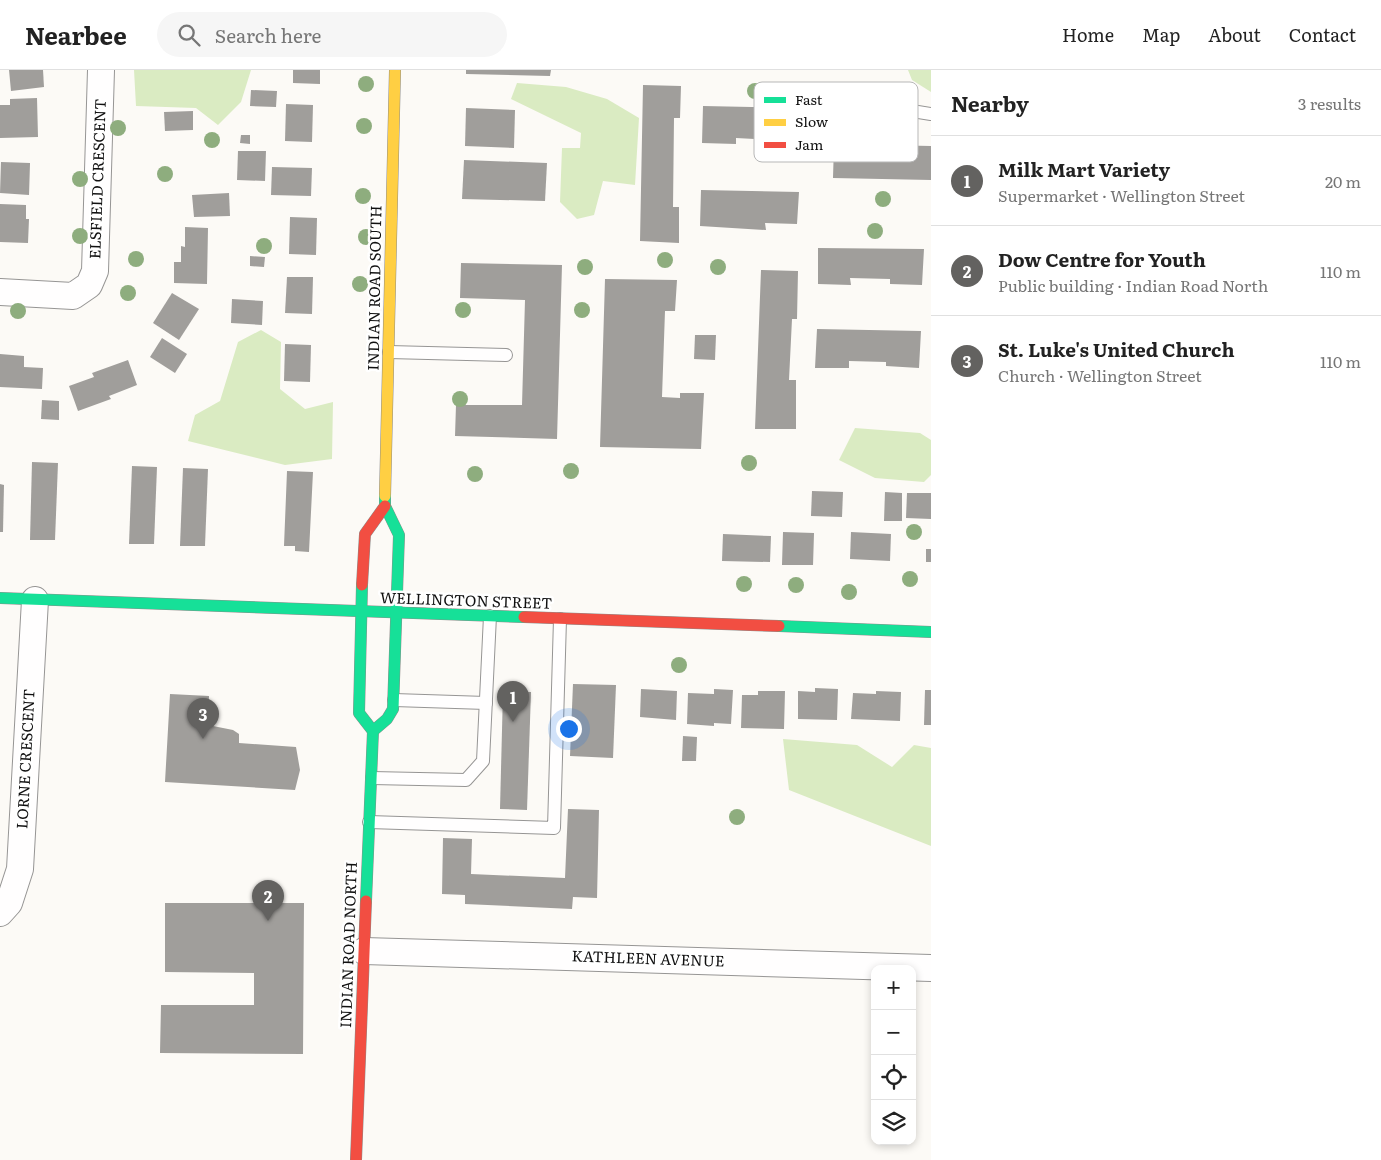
<!DOCTYPE html>
<html lang="en">
<head>
<meta charset="utf-8">
<style>
	body { margin:0; font-family:Literata,serif; background:#f6f6f6; color:#222 }
	.controls { position:absolute; right:15px; bottom:15px; display:grid; overflow:hidden; border-radius:10px; box-shadow:0 2px 8px #0003 }
	.controls button { width:45px; height:45px; display:grid; place-items:center; padding:0; border:0; border-bottom:1px solid #e0e0e0; background:#fff; color:#222; font:25px sans-serif }
	.you { position:absolute; left:568px; top:658px; width:18px; height:18px; margin:-12px; border:4px solid #fff; border-radius:50%; background:#1a73e8; box-shadow:0 0 0 8px #1a73e833 }
	.badge { display:grid; place-items:center; width:32px; height:32px; border-radius:50%; background:#636260; color:#fff; font-size:16px; font-weight:700 }
	.pin { position:absolute; translate:-50% -41px; filter:drop-shadow(0 1px 2px #0008) }
	.pin::after { content:''; position:absolute; top:26px; width:18px; height:15px; background:inherit; clip-path:polygon(0 0,100% 0,50% 100%) }
	.list { margin:0; padding:0; list-style:none }
	h2 { display:flex; justify-content:space-between; align-items:center; height:65px; margin:0; padding:0 20px; font-size:21px }
	h2 small { font-size:16px; font-weight:400; color:#767676 }
	.list li { display:grid; grid-template-columns:32px 1fr auto; gap:15px; align-items:center; box-sizing:border-box; height:90px; padding:0 20px; border-top:1px solid #e0e0e0 }
	.list b { display:block; font-size:19px; white-space:nowrap }
	.list p { margin:0; font-size:16px; white-space:nowrap; color:#767676 }
	.list em { font-size:16px; font-style:normal; color:#767676 }
	.icon { flex:none; width:28px; height:28px; fill:none; stroke:currentColor; stroke-width:2; stroke-linecap:round; stroke-linejoin:round }
	.map { position:relative; flex:none; width:931px; height:1090px; overflow:hidden }
	header { display:flex; align-items:center; gap:30px; box-sizing:border-box; height:70px; padding:0 25px; background:#fff; border-bottom:1px solid #e0e0e0 }
	header strong { font-size:24px }
	nav { display:flex; gap:28px; margin-inline-start:auto; font-size:18px }
	.search { width:350px; height:45px; background:#f6f6f6; display:flex; align-items:center; gap:12px; box-sizing:border-box; padding:0 18px; border-radius:28px; color:#767676; font-size:19px }
	main { display:flex }
	aside { flex:1; background:#fff }
	.map>svg:first-child { display:block }
	.forest { fill:#daebc2 }
	.building { fill:#a09e9b }
	.lines { fill:none; stroke-linecap:round; stroke-linejoin:round }
	.lane-casing { stroke:#969594; stroke-width:14 }
	.street-casing { stroke:#969594; stroke-width:28 }
	.fast-casing { stroke:#8d8c8a; stroke-width:12 }
	.slow-casing { stroke:#8d8c8a; stroke-width:12 }
	.jam-casing { stroke:#8d8c8a; stroke-width:12 }
	.lane { stroke:#fffefe; stroke-width:12 }
	.street { stroke:#fffefe; stroke-width:26 }
	.fast { stroke:#16e098; stroke-width:11 }
	.slow { stroke:#ffcf43; stroke-width:11 }
	.jam { stroke:#f24e42; stroke-width:11 }
	.tree { fill:#8ead7e }
	.labels { text-anchor:middle; stroke-width:5; stroke-linejoin:round; paint-order:stroke }
	.street-label { font-size:15px; fill:#101010; stroke:#fff }
	.key { fill:#fff; stroke:#b7b7b7; stroke-width:1 }
	.key-label { font-size:14px; fill:#101010 }
</style>
</head>
<body>
<header>
<strong>Nearbee</strong>
<div class="search"><svg class="icon" aria-label="search" viewBox="0 0 24 24"><circle cx="10" cy="10" r="6"/><path d="M15 15l6 6"/></svg>Search here</div>
<nav><a>Home</a><a>Map</a><a>About</a><a>Contact</a></nav>
</header>
<main>
<div class="map">
<svg width="931" height="1090" viewBox="0 0 931 1090">
	<rect width="100%" height="100%" fill="#fcfaf6"/>
	<g class="forest">
		<polygon points="134,0 251,0 241,32 218,55 196,38 136,36"/>
		<polygon points="908,0 931,0 931,22 912,10"/>
		<polygon points="517,13 566,17 607,29 639,48 635,115 603,111 594,145 577,149 560,132 562,78 580,78 581,63 511,29"/>
		<polygon points="261,260 281,272 280,319 305,339 333,332 332,389 285,395 188,371 195,345 220,331 238,272"/>
		<polygon points="855,358 920,363 931,370 931,405 924,412 875,408 839,390"/>
		<polygon points="783,669 857,675 892,697 914,675 931,678 931,776 789,720"/>
	</g>
	<g class="building">
		<polygon points="9,0 43,0 44,17 11,21"/>
		<polygon points="293,0 320,0 320,14 293,13"/>
		<polygon points="466,0 551,0 550,6 466,4"/>
		<polygon points="643,15 681,16 680,48 674,48 673,137 679,137 679,173 640,171"/>
		<polygon points="251,20 277,21 276,37 250,36"/>
		<polygon points="37,28 38,67 0,68 0,35 10,35 10,29"/>
		<polygon points="286,34 313,35 312,72 285,71"/>
		<polygon points="703,36 809,38 808,74 774,74 774,70 736,68 736,74 702,73"/>
		<polygon points="466,38 515,40 514,78 465,76"/>
		<polygon points="193,41 193,60 165,61 164,42"/>
		<polygon points="241,65 250,65 250,74 240,73"/>
		<polygon points="834,74 931,76 931,110 833,108"/>
		<polygon points="238,81 266,81 265,111 237,110"/>
		<polygon points="464,90 547,93 545,131 462,129"/>
		<polygon points="1,92 30,93 29,125 0,123"/>
		<polygon points="272,97 312,98 311,126 271,125"/>
		<polygon points="701,120 799,122 797,154 765,153 766,160 700,156"/>
		<polygon points="229,123 230,146 194,147 192,125"/>
		<polygon points="0,134 26,135 26,149 29,149 28,173 0,172"/>
		<polygon points="290,147 317,148 316,185 289,184"/>
		<polygon points="185,157 208,158 207,214 174,213 174,192 181,192 181,176 185,177"/>
		<polygon points="818,178 924,179 922,215 890,214 890,209 850,208 851,215 818,214"/>
		<polygon points="250,186 265,187 264,197 250,196"/>
		<polygon points="461,193 562,195 557,369 455,366 456,335 522,335 525,230 460,228"/>
		<polygon points="761,200 798,201 797,249 792,249 789,310 796,310 796,359 755,359"/>
		<polygon points="287,207 313,207 312,244 285,243"/>
		<polygon points="605,209 677,210 675,241 665,241 662,327 680,328 680,323 704,323 701,379 600,377"/>
		<polygon points="172,223 199,239 179,270 153,253"/>
		<polygon points="232,229 263,231 262,255 231,253"/>
		<polygon points="817,259 921,261 919,298 886,296 886,292 849,291 849,298 815,298"/>
		<polygon points="695,265 716,265 715,290 694,289"/>
		<polygon points="162,268 187,284 175,303 150,287"/>
		<polygon points="285,274 311,275 310,312 284,311"/>
		<polygon points="0,284 24,286 24,297 43,298 42,319 0,317"/>
		<polygon points="128,290 137,315 109,326 111,329 78,341 69,316 94,307 92,303"/>
		<polygon points="42,330 59,331 59,350 41,349"/>
		<polygon points="32,392 58,393 55,470 30,470"/>
		<polygon points="132,396 157,397 154,474 129,474"/>
		<polygon points="183,398 208,399 205,476 180,476"/>
		<polygon points="287,401 313,402 309,482 295,481 295,476 284,476"/>
		<polygon points="0,414 4,415 3,462 0,462"/>
		<polygon points="812,421 843,422 842,447 811,446"/>
		<polygon points="885,422 902,423 902,451 884,451"/>
		<polygon points="907,423 931,423 931,449 906,448"/>
		<polygon points="783,462 814,463 813,495 782,495"/>
		<polygon points="851,462 891,464 890,491 850,489"/>
		<polygon points="723,464 771,466 770,492 722,491"/>
		<rect x="926" y="479" width="5" height="13"/>
		<polygon points="573,614 616,615 613,688 570,686"/>
		<polygon points="815,618 838,619 837,650 798,649 798,621 815,622"/>
		<polygon points="641,619 677,621 676,650 640,647"/>
		<polygon points="714,619 733,620 731,654 714,653 714,656 687,654 688,623 714,624"/>
		<polygon points="925,620 931,620 931,655 924,655"/>
		<polygon points="503,621 531,622 527,740 500,739"/>
		<polygon points="758,621 785,621 784,659 741,658 742,625 758,625"/>
		<polygon points="876,621 901,622 900,651 851,649 853,623 876,624"/>
		<polygon points="170,624 209,626 208,655 233,660 239,664 239,673 296,677 300,700 295,720 165,712"/>
		<polygon points="683,666 697,667 696,691 682,691"/>
		<polygon points="568,739 599,740 597,828 573,827 572,839 465,834 465,825 442,824 443,768 472,769 471,804 565,808"/>
		<polygon points="165,833 304,833 303,984 160,983 161,935 254,935 254,903 165,902"/>
	</g>
	<g class="lines">
		<defs>
			<g id="lane">
				<polyline points="820,26 931,44"/>
				<polyline points="389,282 506,285"/>
				<polyline points="394,630 486,633"/>
				<polyline points="372,708 466,710 483,691 490,546"/>
				<polyline points="369,752 554,758 560,549"/>
			</g>
			<g id="street">
				<polyline points="0,222 73,226 89,215 95,201 101,0"/>
				<polyline points="0,843 9,833 20,799 35,530"/>
				<polyline points="364,881 931,898"/>
			</g>
			<g id="fast">
				<polyline points="362,515 359,643 373,661 366,831"/>
				<polyline points="0,528 524,547"/>
				<polyline points="779,556 931,562"/>
				<polyline points="373,661 387,649 393,639 399,465 385,436 385,426"/>
			</g>
			<polyline id="slow" points="385,426 395,0"/>
			<g id="jam">
				<polyline points="362,515 365,464 385,436"/>
				<polyline points="524,547 779,556"/>
				<polyline points="356,1090 366,831"/>
			</g>
		</defs>
		<use href="#lane" class="lane-casing"/>
		<use href="#street" class="street-casing"/>
		<use href="#fast" class="fast-casing"/>
		<use href="#slow" class="slow-casing"/>
		<use href="#jam" class="jam-casing"/>
		<use href="#lane" class="lane"/>
		<use href="#street" class="street"/>
		<use href="#fast" class="fast"/>
		<use href="#slow" class="slow"/>
		<use href="#jam" class="jam"/>
	</g>
	<g class="tree">
		<circle cx="366" cy="14" r="8"/>
		<circle cx="755" cy="21" r="8"/>
		<circle cx="364" cy="56" r="8"/>
		<circle cx="118" cy="58" r="8"/>
		<circle cx="212" cy="70" r="8"/>
		<circle cx="165" cy="104" r="8"/>
		<circle cx="80" cy="109" r="8"/>
		<circle cx="363" cy="126" r="8"/>
		<circle cx="883" cy="129" r="8"/>
		<circle cx="875" cy="161" r="8"/>
		<circle cx="80" cy="166" r="8"/>
		<circle cx="366" cy="167" r="8"/>
		<circle cx="264" cy="176" r="8"/>
		<circle cx="136" cy="189" r="8"/>
		<circle cx="665" cy="190" r="8"/>
		<circle cx="585" cy="197" r="8"/>
		<circle cx="718" cy="197" r="8"/>
		<circle cx="360" cy="214" r="8"/>
		<circle cx="128" cy="223" r="8"/>
		<circle cx="463" cy="240" r="8"/>
		<circle cx="582" cy="240" r="8"/>
		<circle cx="18" cy="241" r="8"/>
		<circle cx="460" cy="329" r="8"/>
		<circle cx="749" cy="393" r="8"/>
		<circle cx="571" cy="401" r="8"/>
		<circle cx="475" cy="404" r="8"/>
		<circle cx="914" cy="462" r="8"/>
		<circle cx="910" cy="509" r="8"/>
		<circle cx="744" cy="514" r="8"/>
		<circle cx="796" cy="515" r="8"/>
		<circle cx="849" cy="522" r="8"/>
		<circle cx="679" cy="595" r="8"/>
		<circle cx="737" cy="747" r="8"/>
	</g>
	<g class="labels">
		<g class="street-label">
			<text transform="translate(98 109) rotate(-88)" y="5">ELSFIELD CRESCENT</text>
			<text transform="translate(375 218) rotate(-89)" y="5">INDIAN ROAD SOUTH</text>
			<text transform="translate(466 531) rotate(2)" y="5">WELLINGTON STREET</text>
			<text transform="translate(26 689) rotate(-87)" y="5">LORNE CRESCENT</text>
			<text transform="translate(349 875) rotate(-88)" y="5">INDIAN ROAD NORTH</text>
			<text transform="translate(648 889) rotate(2)" y="5">KATHLEEN AVENUE</text>
		</g>
	</g>
	<rect x="754" y="12" width="164" height="80" rx="8" class="key"/>
	<rect x="764" y="27" width="22" height="6" fill="#16e098"/>
	<rect x="764" y="49" width="22" height="7" fill="#ffcf43"/>
	<rect x="764" y="72" width="22" height="6" fill="#f24e42"/>
	<g class="key-label">
		<text x="795" y="35">Fast</text>
		<text x="795" y="57">Slow</text>
		<text x="795" y="80">Jam</text>
	</g>
</svg>
<div class="controls">
<button>+</button>
<button>−</button>
<button><svg class="icon" aria-label="locate" viewBox="0 0 24 24"><circle cx="12" cy="12" r="6"/><path d="M12 2v4M12 18v4M2 12h4M18 12h4"/></svg></button>
<button><svg class="icon" aria-label="layers" viewBox="0 0 24 24"><path d="M12 4l9 5-9 5-9-5zM3 14l9 5 9-5"/></svg></button>
</div>
<div class="you"></div>
<div class="pin badge" style="left:513px;top:652px">1</div>
<div class="pin badge" style="left:268px;top:851px">2</div>
<div class="pin badge" style="left:203px;top:669px">3</div>
</div>
<aside>
<h2>Nearby<small>3 results</small></h2>
<ul class="list">
<li><span class="badge">1</span><div><b>Milk Mart Variety</b><p>Supermarket · Wellington Street</p></div><em>20 m</em></li>
<li><span class="badge">2</span><div><b>Dow Centre for Youth</b><p>Public building · Indian Road North</p></div><em>110 m</em></li>
<li><span class="badge">3</span><div><b>St. Luke's United Church</b><p>Church · Wellington Street</p></div><em>110 m</em></li>
</ul>
</aside>
</main>
</body>
</html>
